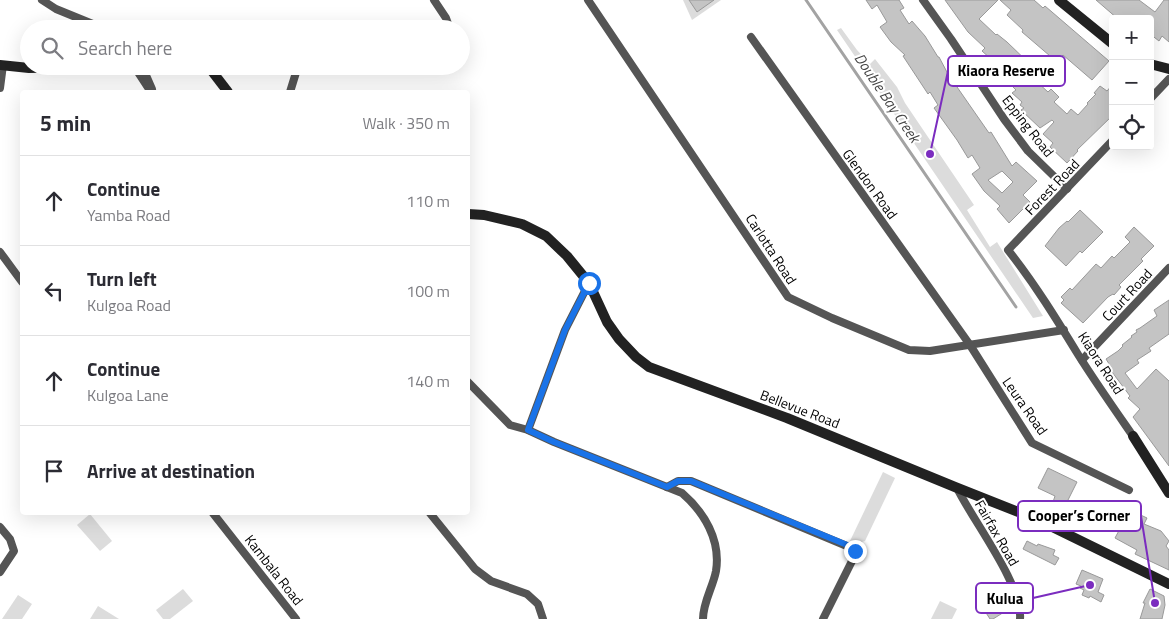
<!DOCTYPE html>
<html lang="en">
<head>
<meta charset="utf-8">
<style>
	body { margin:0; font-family:"Titillium Web",sans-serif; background:#f2f2f3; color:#2b2b33 }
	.controls { position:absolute; right:15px; top:15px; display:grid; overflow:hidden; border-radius:5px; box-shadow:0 5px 20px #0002 }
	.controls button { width:45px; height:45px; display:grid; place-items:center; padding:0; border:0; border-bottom:1px solid #e1e1e2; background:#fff; color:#2b2b33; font:25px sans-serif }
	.stop { position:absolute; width:15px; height:15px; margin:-11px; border:4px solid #1a73e8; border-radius:50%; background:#fff }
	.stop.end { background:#1a73e8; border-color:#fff; box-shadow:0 1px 5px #0008 }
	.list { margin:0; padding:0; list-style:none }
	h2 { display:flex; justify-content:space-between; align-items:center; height:65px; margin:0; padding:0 20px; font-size:21px }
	h2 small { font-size:16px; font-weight:400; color:#7c7c81 }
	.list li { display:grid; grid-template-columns:32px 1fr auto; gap:15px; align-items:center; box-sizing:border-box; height:90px; padding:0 20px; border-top:1px solid #e1e1e2 }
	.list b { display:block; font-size:19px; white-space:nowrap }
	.list p { margin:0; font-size:16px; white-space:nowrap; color:#7c7c81 }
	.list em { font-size:16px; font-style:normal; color:#7c7c81 }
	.icon { flex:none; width:28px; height:28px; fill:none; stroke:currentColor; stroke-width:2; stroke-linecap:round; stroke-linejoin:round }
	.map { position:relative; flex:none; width:1169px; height:619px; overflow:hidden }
	.search { position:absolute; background:#fff; box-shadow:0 5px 20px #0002; left:20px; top:20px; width:450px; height:55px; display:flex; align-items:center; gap:12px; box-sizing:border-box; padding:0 18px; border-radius:28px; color:#7c7c81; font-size:19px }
	.panel { position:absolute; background:#fff; box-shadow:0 5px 20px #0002; left:20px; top:90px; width:450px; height:425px; border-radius:5px }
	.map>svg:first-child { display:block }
	.green { fill:#dcdcdc }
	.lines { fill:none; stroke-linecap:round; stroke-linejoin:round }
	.stream { stroke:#a3a3a3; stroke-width:3 }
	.building { fill:#c4c4c4; stroke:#999; fill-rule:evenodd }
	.street { stroke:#555; stroke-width:8 }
	.secondary { stroke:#222; stroke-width:10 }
	.route { stroke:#1a73e8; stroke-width:6 }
	.labels { text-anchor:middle; stroke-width:4; stroke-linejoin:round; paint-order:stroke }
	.street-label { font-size:14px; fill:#000; stroke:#fff }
	.water-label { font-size:15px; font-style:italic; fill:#444; stroke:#fff }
	.leader { fill:none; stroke:#7b2cbf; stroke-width:2 }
	.callout-dot { fill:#7b2cbf; stroke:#fff; stroke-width:2 }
	.callout { fill:#fff; stroke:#7b2cbf; stroke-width:2 }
	.callout-label { font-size:15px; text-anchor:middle; font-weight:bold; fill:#000 }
</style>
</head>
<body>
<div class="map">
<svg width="1169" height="619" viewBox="0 0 1169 619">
	<rect width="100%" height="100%" fill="#fff"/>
	<g class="green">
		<polygon points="683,0 721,0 692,20"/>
		<polygon points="841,28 857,50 870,64 875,59 897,87 905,103 974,205 967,210 990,247 997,242 1043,316 1033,318 837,30"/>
		<polygon points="883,472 895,478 865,541 855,544 850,541"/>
		<polygon points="90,514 112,541 100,551 77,525"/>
		<polygon points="183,589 193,601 170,619 163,619 156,610"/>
		<polygon points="18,595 32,604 22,619 2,619"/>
		<polygon points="940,601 957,609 952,619 931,619"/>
		<polygon points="98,606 119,619 90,619"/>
	</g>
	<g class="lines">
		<polyline class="stream" points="806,0 1016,307"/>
	</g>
	<g class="building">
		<polygon points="689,0 714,0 697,12"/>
		<path d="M866 0H899L904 8 900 10 909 24 912 21 925 36 938 57H939L948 74 989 133 991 132 1012 166 1016 162 1037 181 1023 195 1030 202 1009 223 997 209 1000 206 984 191 972 174 980 168 972 155 968 158 957 140 934 108 938 105 930 92 928 94 903 56 905 55 891 42 880 27 887 22 877 5 872 9ZM1002 171 1013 182 1002 193 988 180Z"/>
		<polygon points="945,0 998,0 979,19 996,35 997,34 1007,42 1034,68 1030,72 1038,79 1036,81 1048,92 1051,89 1059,97 1054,102 1067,114 1071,109 1078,115 1088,104 1087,103 1096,94 1094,93 1100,86 1107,91 1113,84 1113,112 1111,113 1113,115 1077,150 1078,151 1067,163 1050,147 1053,143 1043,134 1054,122 1052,120 1040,128 1021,110 1024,108 1020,105 1022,102 1012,93 1016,90 1007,81 1008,79 990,61 991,59 982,51 985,48 968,32"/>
		<polygon points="1000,0 1034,0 1043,8 1045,6 1109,61 1092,80 1063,55 1057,62 1022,32 1023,30 1007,15 1011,10"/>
		<polygon points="1096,0 1139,0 1155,12 1164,0 1169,0 1169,42 1162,36 1159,41 1150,34 1150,19 1118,19"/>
		<polygon points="1080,210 1103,232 1082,253 1080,251 1066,266 1045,246 1059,228 1067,221 1068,222"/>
		<polygon points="1134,227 1154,246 1141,259 1143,261 1119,285 1121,287 1114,295 1113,294 1108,297 1083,323 1061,303 1064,300 1061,297 1070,288 1072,290 1096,264 1101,268 1112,256 1114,258 1130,242 1125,237"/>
		<polygon points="1169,300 1169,334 1149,348 1151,351 1137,360 1139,363 1125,373 1137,389 1156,369 1169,381 1169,466 1133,417 1140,409 1128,398 1130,396 1109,368 1111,367 1106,359 1118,351 1123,346 1122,345 1132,337 1131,336 1137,332 1136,330 1140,328 1157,316 1154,310"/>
		<polygon points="1048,468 1077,482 1064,508 1053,502 1055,496 1038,488"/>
		<polygon points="1130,510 1147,518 1144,524 1161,531 1169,541 1166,546 1169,550 1169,570 1135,554 1137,550 1115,538"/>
		<polygon points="1027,541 1037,546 1038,544 1055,550 1053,555 1059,558 1055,565 1023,549"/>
		<polygon points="1082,570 1103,579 1098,592 1104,595 1101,602 1090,596 1089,598 1082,595 1084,590 1080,588 1081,586 1076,584"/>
		<polygon points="1150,589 1164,596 1165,605 1162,619 1140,619 1145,603 1143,603"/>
		<polygon points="1001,592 1007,602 1005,603 1009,609 993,619 990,619 981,605"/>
	</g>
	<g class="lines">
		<g class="street">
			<polyline points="42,0 56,9 105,29"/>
			<polyline points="434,0 446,18 450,29"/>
			<polyline points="588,0 788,297 832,318 909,350 930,351 1064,330"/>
			<polyline points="923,0 951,39 1004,119 1028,151 1067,189"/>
			<polyline points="751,37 970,345 1032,443 1129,490"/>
			<polyline points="134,66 151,92"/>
			<polyline points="142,66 152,89"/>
			<polyline points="374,66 402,69 412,66"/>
			<polyline points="0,88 3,65"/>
			<polyline points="290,92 298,66"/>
			<polyline points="1150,99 1169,79"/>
			<path d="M1113 140 1008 250C1035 284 1057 320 1079 356 1096 383 1115 410 1133 436"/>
			<polyline points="0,252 22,282"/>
			<polyline points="1082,360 1169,268"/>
			<path d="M468 382 510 425 528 430 554 442 682 493C704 512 721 540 716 571 713 587 703 602 703 619"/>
			<polyline points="528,430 565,330 589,283"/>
			<polyline points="667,487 678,481 691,481 854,549 854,557 823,619"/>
			<path d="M957 488C973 521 1023 585 1020 619"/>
			<polyline points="212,512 296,619"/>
			<polyline points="429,512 475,569 491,581 527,594 538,604 543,619"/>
			<polyline points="0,527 10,539 14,551 0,572"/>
		</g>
		<g class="secondary">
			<polyline points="1059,0 1113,44"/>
			<polyline points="1150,64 1169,69"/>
			<polyline points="0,65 29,68 126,66"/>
			<polyline points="208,66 228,92"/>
			<polyline points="468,214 484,215 522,224 546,236 567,256 589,283 607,322 619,339 636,357 649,367 787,418 955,487 1036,519 1169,584"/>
			<polyline points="1133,436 1169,493"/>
		</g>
	</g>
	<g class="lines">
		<polyline class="route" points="589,283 565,330 528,430 554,442 667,487 678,481 691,481 852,547 855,551"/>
	</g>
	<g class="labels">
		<g class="street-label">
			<text transform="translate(1028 126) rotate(52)" y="5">Epping Road</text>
			<text transform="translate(870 184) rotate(54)" y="5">Glendon Road</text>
			<text transform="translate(1052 187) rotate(-46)" y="5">Forest Road</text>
			<text transform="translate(771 249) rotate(57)" y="5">Carlotta Road</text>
			<text transform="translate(1127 295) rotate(-47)" y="5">Court Road</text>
			<text transform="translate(1101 363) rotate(57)" y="5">Kiaora Road</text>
			<text transform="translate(1025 406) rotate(55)" y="5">Leura Road</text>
			<text transform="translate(800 409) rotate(21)" y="5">Bellevue Road</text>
			<text transform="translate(997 533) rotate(60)" y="5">Fairfax Road</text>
			<text transform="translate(274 570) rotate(52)" y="5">Kambala Road</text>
		</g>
		<g class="water-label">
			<text transform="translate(887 98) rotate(56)" y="5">Double Bay Creek</text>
		</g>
	</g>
	<path class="leader" d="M930 154L948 71M1155 603L1141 516M1090 585L1033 598"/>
	<g class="callout-dot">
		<circle cx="930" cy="154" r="5"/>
		<circle cx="1155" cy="603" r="5"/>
		<circle cx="1090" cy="585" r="5"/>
	</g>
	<g class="callout">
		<rect x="948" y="56" width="117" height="30" rx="5"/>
		<rect x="1018" y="501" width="123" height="30" rx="5"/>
		<rect x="976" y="583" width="57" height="30" rx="5"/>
	</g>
	<g class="callout-label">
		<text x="1006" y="76">Kiaora Reserve</text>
		<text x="1079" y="521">Cooper’s Corner</text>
		<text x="1005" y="604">Kulua</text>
	</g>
</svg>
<div class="controls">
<button>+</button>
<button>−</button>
<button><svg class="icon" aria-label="locate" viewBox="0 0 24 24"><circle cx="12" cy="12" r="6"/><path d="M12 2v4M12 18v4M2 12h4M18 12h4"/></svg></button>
</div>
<div class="stop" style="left:589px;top:283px"></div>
<div class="stop end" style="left:855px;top:551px"></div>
<div class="search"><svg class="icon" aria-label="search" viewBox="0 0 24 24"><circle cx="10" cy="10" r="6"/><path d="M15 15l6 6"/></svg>Search here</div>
<section class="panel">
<h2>5 min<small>Walk · 350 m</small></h2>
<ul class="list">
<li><svg class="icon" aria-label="ahead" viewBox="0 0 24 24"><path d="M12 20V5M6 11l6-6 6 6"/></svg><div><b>Continue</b><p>Yamba Road</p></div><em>110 m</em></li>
<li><svg class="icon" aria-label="left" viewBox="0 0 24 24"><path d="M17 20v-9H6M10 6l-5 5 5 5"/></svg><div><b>Turn left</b><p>Kulgoa Road</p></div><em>100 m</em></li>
<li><svg class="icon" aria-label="ahead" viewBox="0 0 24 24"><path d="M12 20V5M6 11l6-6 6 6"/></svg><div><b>Continue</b><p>Kulgoa Lane</p></div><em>140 m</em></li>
<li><svg class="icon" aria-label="arrive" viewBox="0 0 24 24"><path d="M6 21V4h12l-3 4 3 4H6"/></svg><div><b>Arrive at destination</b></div></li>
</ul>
</section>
</div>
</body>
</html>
